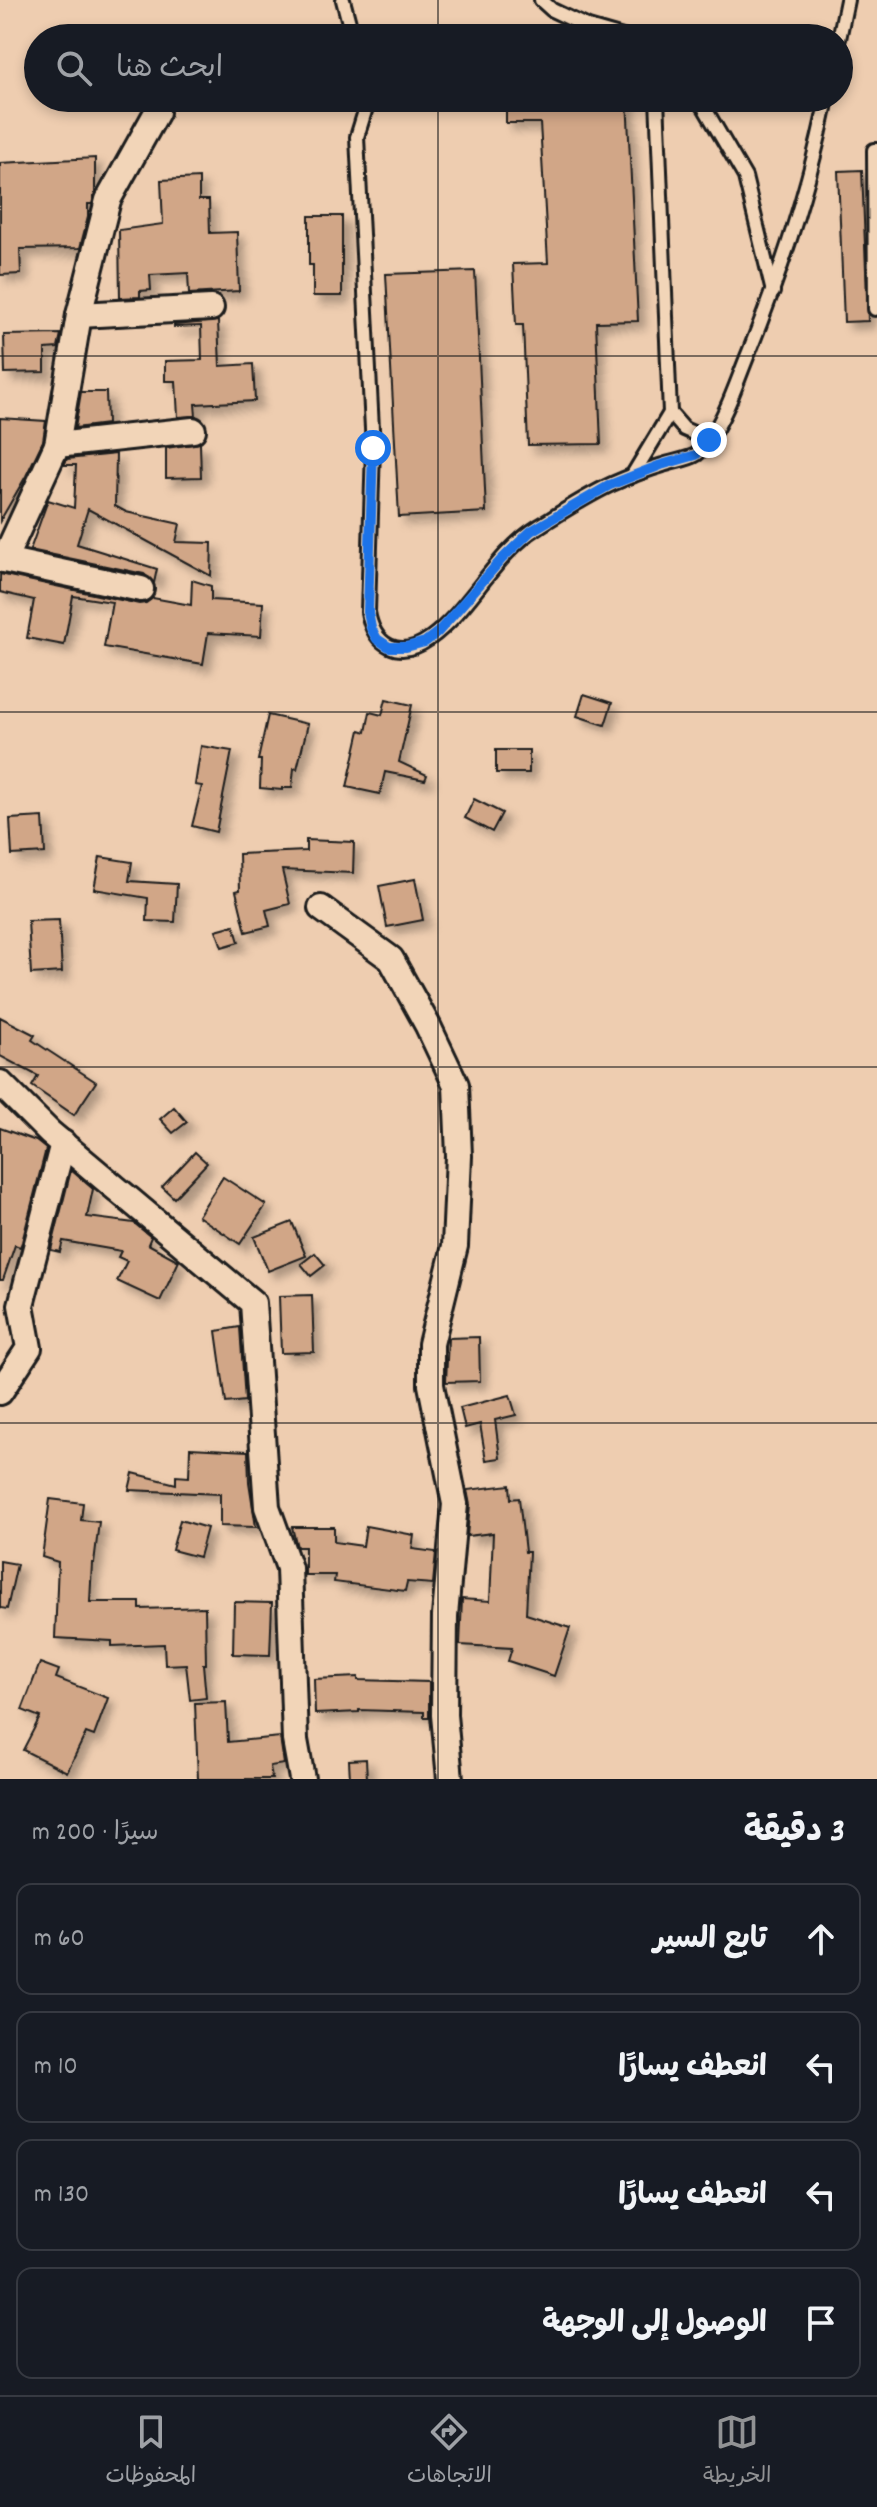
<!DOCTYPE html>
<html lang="ar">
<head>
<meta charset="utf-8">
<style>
	body { margin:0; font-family:Dekko,"Playpen Sans Arabic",sans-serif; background:#242831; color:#f1f3f6; direction:rtl }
	.stop { position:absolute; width:24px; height:24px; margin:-18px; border:6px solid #1a73e8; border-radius:50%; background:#fff }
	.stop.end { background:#1a73e8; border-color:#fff; box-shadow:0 2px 8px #0008 }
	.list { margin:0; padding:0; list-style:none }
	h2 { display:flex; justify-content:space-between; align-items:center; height:104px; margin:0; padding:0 32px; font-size:34px }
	h2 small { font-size:26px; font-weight:400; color:#9ea1a6 }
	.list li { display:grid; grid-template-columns:52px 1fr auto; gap:24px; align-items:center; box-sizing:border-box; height:112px; margin:0 16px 16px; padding:0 16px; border:2px solid #363941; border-radius:16px }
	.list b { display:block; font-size:30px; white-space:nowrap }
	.list em { font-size:26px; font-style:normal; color:#9ea1a6 }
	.icon { flex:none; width:44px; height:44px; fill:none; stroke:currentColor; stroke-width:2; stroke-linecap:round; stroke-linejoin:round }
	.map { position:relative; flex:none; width:877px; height:1779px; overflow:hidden; direction:ltr }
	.search { position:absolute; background:#171b24; box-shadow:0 4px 12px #0003; left:24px; right:24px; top:24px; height:88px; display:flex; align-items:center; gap:20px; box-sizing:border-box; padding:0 28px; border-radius:44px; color:#9ea1a6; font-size:30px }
	.sheet { height:616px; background:#171b24 }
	nav { display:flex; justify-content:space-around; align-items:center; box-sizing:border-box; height:112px; border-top:2px solid #363941; background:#171b24; font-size:22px; color:#9ea1a6 }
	nav a { display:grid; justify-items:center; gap:4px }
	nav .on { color:#919294 }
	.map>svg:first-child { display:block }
	.building { fill:#d1a687; stroke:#1c1c1c; stroke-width:2; filter:url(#shadow) }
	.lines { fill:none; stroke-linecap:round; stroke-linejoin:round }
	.lane-casing { stroke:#1c1c1c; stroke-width:18 }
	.street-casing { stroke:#1c1c1c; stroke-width:30 }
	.lane { stroke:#f2d5b8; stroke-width:12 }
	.street { stroke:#f2d5b8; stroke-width:24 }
	.route { stroke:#1a73e8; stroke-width:10 }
	.grid { fill:none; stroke:#1c1c1c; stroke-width:2; stroke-opacity:0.55 }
</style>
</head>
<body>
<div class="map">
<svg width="877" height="1779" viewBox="0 0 877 1779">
	<defs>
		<filter id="shadow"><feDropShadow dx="7" dy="7" stdDeviation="4" flood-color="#0004"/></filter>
	</defs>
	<rect width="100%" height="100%" fill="#eecdb0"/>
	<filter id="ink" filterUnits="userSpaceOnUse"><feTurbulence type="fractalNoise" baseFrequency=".0125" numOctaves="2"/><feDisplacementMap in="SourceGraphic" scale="16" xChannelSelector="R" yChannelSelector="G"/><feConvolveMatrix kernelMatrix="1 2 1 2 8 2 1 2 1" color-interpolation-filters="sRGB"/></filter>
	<g filter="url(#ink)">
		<g class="building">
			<polygon points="506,98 627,98 638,321 596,322 601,444 528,445 523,325 516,325 513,264 548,263 540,123 506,123"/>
			<polygon points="95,158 95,193 92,204 88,204 88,217 80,248 20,249 21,274 0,275 0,163"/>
			<polygon points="862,170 868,321 844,322 838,171"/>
			<polygon points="199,178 199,200 209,200 210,233 237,232 239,291 189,294 188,273 150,275 151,290 140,291 140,297 120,298 119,230 163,224 161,180"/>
			<polygon points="309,216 342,216 342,296 313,296 313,265 309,265"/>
			<polygon points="475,271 486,512 399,517 386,274"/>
			<polygon points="218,321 220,366 253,364 255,401 195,404 196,416 178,417 176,381 165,381 165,361 202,360 201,326 174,327 174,325"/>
			<polygon points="61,334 58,348 45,349 45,372 5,373 4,335"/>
			<polygon points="81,392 106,392 107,424 75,428"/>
			<polygon points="0,418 46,421 43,441 26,476 0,521"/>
			<polygon points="200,443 201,477 166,478 166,448"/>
			<polygon points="116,454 115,506 126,512 180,524 176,542 212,543 211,576 88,509 77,544 157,569 154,583 144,574 30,550 48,500 74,508 76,465 64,465 67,459"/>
			<polygon points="0,574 139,604 146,603 153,598 191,605 192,580 211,586 211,600 263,603 261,636 208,633 203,664 104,647 112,602 73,596 64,645 27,638 34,600 0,592"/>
			<polygon points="584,694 612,703 605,725 577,716"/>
			<polygon points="386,699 412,705 399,762 427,775 425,780 385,772 380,794 347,787 360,730 366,732 370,712 382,715"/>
			<polygon points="268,715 308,724 297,769 294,768 292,788 282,788 282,790 260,788 261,760 258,760"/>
			<polygon points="201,746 232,751 216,832 192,826 202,786 195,785"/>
			<rect x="496" y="750" width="33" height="23"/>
			<polygon points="474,799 502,813 492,832 465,818"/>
			<polygon points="43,817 45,853 12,855 10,819"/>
			<polygon points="306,840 354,842 353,873 282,870 290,904 266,910 270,926 246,932 236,891 240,890 239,854 306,851"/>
			<polygon points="100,857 132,862 129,881 177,884 175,922 147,921 148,898 94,889"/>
			<polygon points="415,879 423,920 387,927 379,886"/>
			<polygon points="59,920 62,972 31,974 28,921"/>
			<polygon points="234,925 239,942 222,947 216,930"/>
			<polygon points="0,1017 35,1035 32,1040 96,1082 74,1115 32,1086 38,1076 0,1056"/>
			<polygon points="174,1107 187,1122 173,1133 160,1119"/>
			<polygon points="0,1128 36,1141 46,1149 22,1242 20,1247 15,1245 3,1280 0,1280"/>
			<polygon points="195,1152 207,1163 174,1198 162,1187"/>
			<polygon points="71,1170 93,1189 87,1217 134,1223 151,1237 148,1244 179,1261 160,1301 117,1281 127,1261 118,1257 121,1251 63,1241 60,1252 51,1250"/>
			<polygon points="223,1177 266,1205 240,1244 198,1216"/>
			<polygon points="292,1222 306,1256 268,1271 254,1237"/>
			<polygon points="315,1253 325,1265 311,1276 301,1264"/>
			<polygon points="312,1295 314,1352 281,1353 279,1296"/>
			<polygon points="240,1327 245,1401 226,1403 216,1331"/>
			<polygon points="479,1337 480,1381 446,1382 448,1338"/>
			<polygon points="510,1395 516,1415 495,1420 500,1458 486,1460 480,1424 465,1428 460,1408"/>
			<polygon points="190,1448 248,1451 249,1482 256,1527 220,1526 220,1494 129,1490 133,1473 176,1484 176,1476 189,1477"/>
			<polygon points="510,1485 511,1499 519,1498 525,1552 529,1552 526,1614 570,1628 554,1676 508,1661 512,1648 460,1645 462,1599 490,1601 493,1533 467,1536 470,1505 467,1490"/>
			<polygon points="50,1499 83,1503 81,1520 99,1522 94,1563 92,1563 90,1602 140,1602 140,1609 205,1607 206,1664 203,1664 206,1698 190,1700 186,1664 165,1665 164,1644 112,1646 112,1641 55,1638 58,1562 42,1557"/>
			<polygon points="180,1520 207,1528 199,1557 172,1550"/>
			<polygon points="366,1526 414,1535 412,1549 436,1552 433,1584 407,1582 405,1591 334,1582 335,1575 305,1575 305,1547 297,1547 292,1527 334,1527 334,1542 363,1546"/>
			<polygon points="0,1561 17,1564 7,1609 0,1608"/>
			<polygon points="234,1602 272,1603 270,1655 233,1654"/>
			<polygon points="40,1663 59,1670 56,1678 108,1698 94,1736 86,1733 67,1772 23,1750 40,1717 22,1710"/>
			<polygon points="358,1677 358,1680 429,1682 429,1717 424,1717 424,1712 359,1710 359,1712 315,1714 314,1679"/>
			<polygon points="226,1702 228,1742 280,1737 284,1764 270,1766 272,1779 198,1779 195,1703"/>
			<polygon points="366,1759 367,1779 350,1779 349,1760"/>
		</g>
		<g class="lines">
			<defs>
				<g id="lane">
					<polyline points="343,0 353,38"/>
					<polyline points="541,0 552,10 588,27 626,38"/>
					<polyline points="839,39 847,0"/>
					<path d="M369 98 357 137 373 448 368 612C374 646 399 660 429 639 471 609 494 554 538 527 562 512 586 496 612 484 628 477 646 470 663 465 673 461 688 460 697 454 701 451 706 444 709 440 727 414 737 381 749 352 782 269 810 186 827 98"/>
					<polyline points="657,98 670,413"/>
					<polyline points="695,98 704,107 745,177 773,292"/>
					<polyline points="875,309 874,150 877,150"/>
					<polyline points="632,476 670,413 684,429 709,440"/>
				</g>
				<g id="street">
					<polyline points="79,315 211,308"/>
					<polyline points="57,445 193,430"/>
					<polyline points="0,559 4,560 57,445 79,315 108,200 157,112"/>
					<polyline points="4,560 141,589"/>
					<polyline points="321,908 391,959 428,1026 456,1085 459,1156 455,1246 431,1344 431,1385 455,1504 445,1616 444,1715 450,1779"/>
					<polyline points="0,1083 50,1133 253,1303 267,1507 289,1568 295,1740 302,1779"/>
					<polyline points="0,1392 29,1348 21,1305 63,1143"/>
				</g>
			</defs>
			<use href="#lane" class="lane-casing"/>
			<use href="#street" class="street-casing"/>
			<use href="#lane" class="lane"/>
			<use href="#street" class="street"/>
		</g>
	</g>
	<g class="lines" filter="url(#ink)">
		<polyline class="route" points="373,448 368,612 371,628 377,639 389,647 406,647 425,642 438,632 501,560 531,531 610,485 661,465 696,455 709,440"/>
	</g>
	<path class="grid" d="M438 0V38M438 98V1779M0 356H877M0 712H877M0 1067H877M0 1423H877"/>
</svg>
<div class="stop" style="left:373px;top:448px"></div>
<div class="stop end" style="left:709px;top:440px"></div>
<div class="search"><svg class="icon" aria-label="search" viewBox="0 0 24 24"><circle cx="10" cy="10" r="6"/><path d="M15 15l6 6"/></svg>ابحث هنا</div>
</div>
<section class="sheet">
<h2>3 دقيقة<small>سيرًا · 200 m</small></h2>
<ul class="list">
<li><svg class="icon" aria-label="ahead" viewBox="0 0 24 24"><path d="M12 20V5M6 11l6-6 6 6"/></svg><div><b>تابع السير</b></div><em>60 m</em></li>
<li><svg class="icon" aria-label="left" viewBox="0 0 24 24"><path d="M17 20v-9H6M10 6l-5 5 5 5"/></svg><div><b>انعطف يسارًا</b></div><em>10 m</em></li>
<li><svg class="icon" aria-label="left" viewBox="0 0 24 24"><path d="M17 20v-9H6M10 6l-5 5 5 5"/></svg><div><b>انعطف يسارًا</b></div><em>130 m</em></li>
<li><svg class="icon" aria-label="arrive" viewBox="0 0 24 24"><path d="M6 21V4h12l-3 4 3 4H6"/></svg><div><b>الوصول إلى الوجهة</b></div></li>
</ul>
</section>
<nav>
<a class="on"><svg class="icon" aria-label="map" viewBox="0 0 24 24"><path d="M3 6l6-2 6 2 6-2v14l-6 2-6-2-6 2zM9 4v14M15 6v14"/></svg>الخريطة</a>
<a><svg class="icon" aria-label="directions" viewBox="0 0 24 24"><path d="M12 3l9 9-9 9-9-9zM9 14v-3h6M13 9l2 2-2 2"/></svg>الاتجاهات</a>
<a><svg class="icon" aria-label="saved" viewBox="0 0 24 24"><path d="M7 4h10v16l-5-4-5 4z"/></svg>المحفوظات</a>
</nav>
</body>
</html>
